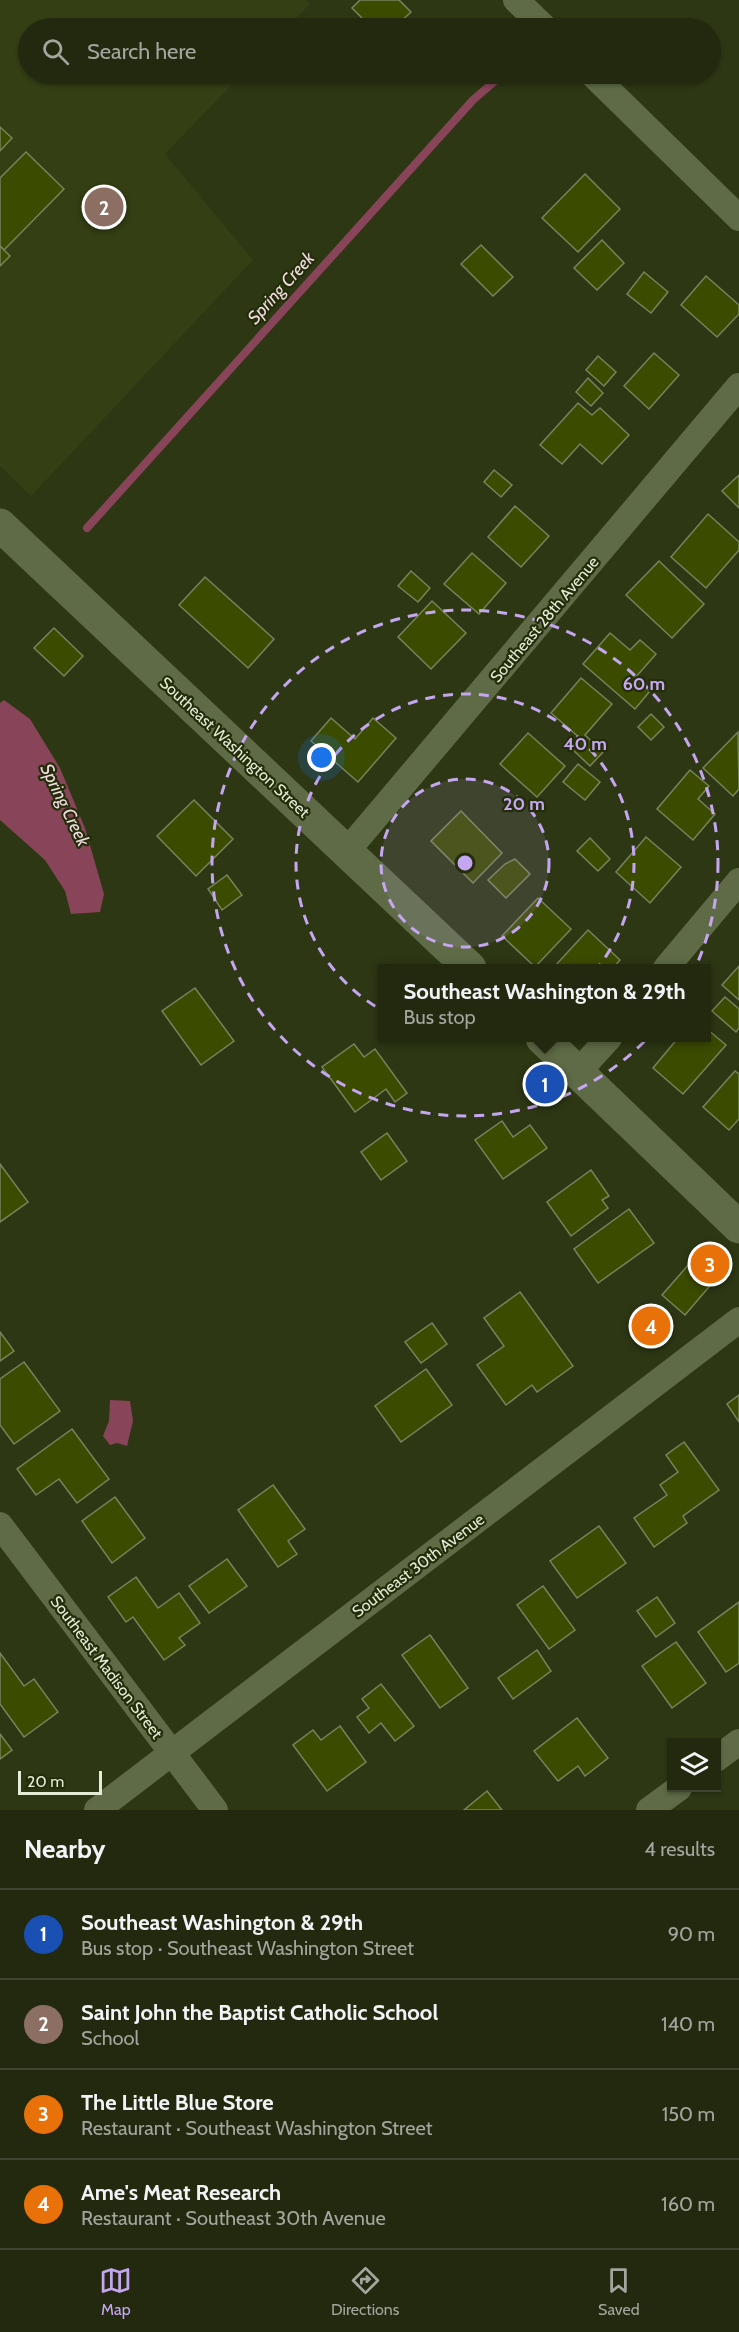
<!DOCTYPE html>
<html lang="en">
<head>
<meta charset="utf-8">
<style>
	body { margin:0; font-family:Cabin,sans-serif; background:#2e351d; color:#f1f3f6 }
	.controls { position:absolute; right:18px; bottom:18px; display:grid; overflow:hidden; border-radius:0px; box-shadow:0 2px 4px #0004 }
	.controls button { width:54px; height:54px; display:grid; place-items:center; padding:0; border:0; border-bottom:2px solid #3f452f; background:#22290f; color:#f1f3f6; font:30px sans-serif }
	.scale { position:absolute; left:18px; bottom:15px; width:84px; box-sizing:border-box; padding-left:6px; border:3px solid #e4ecd7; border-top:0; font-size:16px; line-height:21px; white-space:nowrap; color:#e4ecd7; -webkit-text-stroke:4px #232d09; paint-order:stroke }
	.you { position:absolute; left:322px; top:758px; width:21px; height:21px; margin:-15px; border:4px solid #fff; border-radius:50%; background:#1a73e8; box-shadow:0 0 0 9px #1a73e833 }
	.badge { display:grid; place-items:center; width:39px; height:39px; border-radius:50%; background:#c5a7f1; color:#fff; font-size:20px; font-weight:700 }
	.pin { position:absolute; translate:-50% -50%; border:3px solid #fff; box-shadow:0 2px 6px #0006 }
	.popup { position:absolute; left:378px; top:964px; width:333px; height:78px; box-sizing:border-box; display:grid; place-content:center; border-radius:0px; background:#22290f; filter:drop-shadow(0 2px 4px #0005); font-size:20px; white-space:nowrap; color:#a2a69e }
	.popup b { font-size:22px; color:#f1f3f6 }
	.popup::after { content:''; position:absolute; left:50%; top:100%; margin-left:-12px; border:12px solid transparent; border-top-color:#22290f }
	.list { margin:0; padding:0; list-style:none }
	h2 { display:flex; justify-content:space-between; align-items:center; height:78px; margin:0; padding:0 24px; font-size:26px }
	h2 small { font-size:20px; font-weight:400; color:#a2a69e }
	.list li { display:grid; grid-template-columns:39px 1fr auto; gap:18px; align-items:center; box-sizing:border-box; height:90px; padding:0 24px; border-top:2px solid #3f452f }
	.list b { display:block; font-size:22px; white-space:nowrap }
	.list p { margin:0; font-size:20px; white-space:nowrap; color:#a2a69e }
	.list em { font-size:20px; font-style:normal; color:#a2a69e }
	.icon { flex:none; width:33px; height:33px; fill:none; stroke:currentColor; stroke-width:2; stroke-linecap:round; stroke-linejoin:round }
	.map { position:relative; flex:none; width:739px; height:1810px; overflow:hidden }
	.search { position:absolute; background:#22290f; box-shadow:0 2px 4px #0004; left:18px; right:18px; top:18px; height:66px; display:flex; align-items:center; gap:15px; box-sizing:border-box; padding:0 21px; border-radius:33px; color:#a2a69e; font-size:22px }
	.sheet { height:438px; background:#22290f }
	nav { display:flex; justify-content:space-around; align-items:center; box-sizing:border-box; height:84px; border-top:2px solid #3f452f; background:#22290f; font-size:16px; color:#a2a69e }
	nav a { display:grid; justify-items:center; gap:3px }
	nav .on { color:#c5a7f1 }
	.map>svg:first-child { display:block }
	.built { fill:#343f14 }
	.water { fill:#884458 }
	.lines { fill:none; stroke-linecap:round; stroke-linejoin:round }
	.stream { stroke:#884458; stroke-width:8 }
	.building { fill:#3b4b00; stroke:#77835d; stroke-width:1.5 }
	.street { stroke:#5f6b46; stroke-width:26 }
	.secondary { stroke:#5f6b46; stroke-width:33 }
	.ring { fill:none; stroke:#c5a7f1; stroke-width:3; stroke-dasharray:10 8 }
	.labels { text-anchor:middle; stroke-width:4.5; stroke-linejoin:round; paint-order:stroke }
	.street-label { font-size:16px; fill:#e4ecd7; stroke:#232d09 }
	.water-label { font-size:18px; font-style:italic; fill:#f2dce1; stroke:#232d09 }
	.centre { fill:#c5a7f1; stroke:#232d09; stroke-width:3 }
	.ring-label { font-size:18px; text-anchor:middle; font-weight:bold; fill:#c5a7f1; stroke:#232d09; stroke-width:4.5; stroke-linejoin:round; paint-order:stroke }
</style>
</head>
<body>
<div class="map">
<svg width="739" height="1810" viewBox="0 0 739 1810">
	<rect width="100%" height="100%" fill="#2d3714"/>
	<polygon class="built" points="0,0 306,0 310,4 286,28 28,28 28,74 242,74 165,154 253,260 31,496 0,466"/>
	<g class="water">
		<polygon points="4,700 30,719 60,768 85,828 104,894 100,912 71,914 65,891 45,860 0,820 0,703"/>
		<polygon points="110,1400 130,1401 133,1421 127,1446 117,1443 110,1445 103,1436 109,1421"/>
	</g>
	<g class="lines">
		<polyline class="stream" points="87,528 473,100 503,74"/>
	</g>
	<g class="building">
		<polygon points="360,0 399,0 411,12 394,28 372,28 352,8"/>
		<polygon points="0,127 12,138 0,151"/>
		<polygon points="26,152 64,189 4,250 0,246 0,178"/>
		<polygon points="585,174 620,209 578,252 542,218"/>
		<polygon points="602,240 624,263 597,290 574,268"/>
		<polygon points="481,245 513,277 493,296 461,264"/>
		<polygon points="0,246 10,256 0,266"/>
		<polygon points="644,272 668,292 651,313 627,294"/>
		<polygon points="706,276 739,305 739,314 717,337 681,305"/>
		<polygon points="654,353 679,375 649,409 624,386"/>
		<polygon points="598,356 616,372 604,386 586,370"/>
		<polygon points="588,378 603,393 591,406 576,392"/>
		<polygon points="578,403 592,415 600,408 629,435 602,464 580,444 562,464 540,445"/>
		<polygon points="494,470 512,485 501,497 484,482"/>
		<polygon points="739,475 739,508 722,491"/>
		<polygon points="515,506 549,536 521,567 488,537"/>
		<polygon points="708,514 739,542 739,550 706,588 671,557"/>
		<polygon points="472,553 506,583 479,614 444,584"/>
		<polygon points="659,561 704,604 672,638 626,595"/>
		<polygon points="411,571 430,588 418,602 398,586"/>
		<polygon points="205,577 274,639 248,668 179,605"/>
		<polygon points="432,601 466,633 431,669 398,637"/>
		<polygon points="54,628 83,656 64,676 34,648"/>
		<polygon points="610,633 630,650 640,640 656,654 635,678 650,691 635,709 583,664"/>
		<polygon points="581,678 612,704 585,735 603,752 590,766 572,749 581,739 551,713"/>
		<polygon points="651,714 664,727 651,740 638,727"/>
		<polygon points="331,718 355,739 373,718 396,738 358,782 311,741"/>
		<polygon points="738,732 739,789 733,796 703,768"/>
		<polygon points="528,733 565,766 537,797 500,764"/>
		<polygon points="578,764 600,782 585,800 563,782"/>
		<polygon points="690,770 709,786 698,799 715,814 693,840 657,809"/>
		<polygon points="194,800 233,839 196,876 157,836"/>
		<polygon points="461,811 502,853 473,883 431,841"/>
		<polygon points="646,837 681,867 650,903 616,872"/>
		<polygon points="590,838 610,859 598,871 577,851"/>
		<polygon points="515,859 530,874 506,898 488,880 505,864"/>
		<polygon points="227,875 242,895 222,910 208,889"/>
		<polygon points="538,898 571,929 535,967 502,936"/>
		<polygon points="588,930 620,960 613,968 556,968 554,967"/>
		<polygon points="739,966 739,1000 722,985"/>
		<polygon points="195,988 234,1041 201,1065 162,1011"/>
		<polygon points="725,997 739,1009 739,1028 736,1032 712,1011"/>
		<polygon points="707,1029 726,1045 683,1094 653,1068 678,1038 707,1038"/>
		<polygon points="354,1044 364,1057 375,1049 407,1093 395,1102 386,1089 355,1112 322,1067"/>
		<polygon points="735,1071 739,1074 739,1119 729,1130 703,1107"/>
		<polygon points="502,1121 513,1137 530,1125 547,1148 503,1179 475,1140"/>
		<polygon points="387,1133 407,1161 381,1180 361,1152"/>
		<polygon points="0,1164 28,1202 0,1222"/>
		<polygon points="591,1170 609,1196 602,1200 608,1208 571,1236 547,1202"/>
		<polygon points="629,1209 654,1243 598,1283 574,1249"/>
		<polygon points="704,1247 726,1267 685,1315 662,1295"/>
		<polygon points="520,1292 573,1366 537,1392 532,1385 506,1405 477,1365 504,1346 484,1318"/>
		<polygon points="432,1323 447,1344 421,1363 405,1342"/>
		<polygon points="0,1332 14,1351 0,1361"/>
		<polygon points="24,1362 60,1411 14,1444 0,1425 0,1379"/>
		<polygon points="426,1369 452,1405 401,1442 375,1406"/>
		<polygon points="739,1395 739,1422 727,1404"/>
		<polygon points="72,1429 109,1479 77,1503 59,1479 36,1495 17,1469"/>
		<polygon points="684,1442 719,1490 683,1516 687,1523 654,1547 634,1518 667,1495 660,1485 678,1472 666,1455"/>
		<polygon points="273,1485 305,1529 288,1541 297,1554 278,1567 238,1510"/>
		<polygon points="115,1497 145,1538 112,1563 82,1521"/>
		<polygon points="599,1526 626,1563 577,1598 550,1561"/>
		<polygon points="227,1559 247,1586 209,1613 189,1586"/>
		<polygon points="136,1577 158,1608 179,1593 200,1623 179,1638 185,1645 164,1660 133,1617 126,1622 108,1597"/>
		<polygon points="543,1586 575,1630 549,1649 517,1605"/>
		<polygon points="657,1597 675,1623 656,1637 637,1611"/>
		<polygon points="739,1602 739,1663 726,1672 698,1632"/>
		<polygon points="430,1635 468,1688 440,1708 402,1655"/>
		<polygon points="676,1642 706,1683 672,1708 642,1666"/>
		<polygon points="537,1650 551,1671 513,1699 498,1678"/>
		<polygon points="0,1653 24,1686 34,1679 58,1712 24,1737 0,1704"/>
		<polygon points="381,1684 414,1726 395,1741 381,1723 369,1733 357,1717 369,1708 362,1699"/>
		<polygon points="577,1718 608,1758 585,1776 578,1766 558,1781 534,1751"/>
		<polygon points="340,1726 366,1762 327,1791 293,1745 313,1730 321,1740"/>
		<polygon points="0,1734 12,1750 0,1759"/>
		<polygon points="487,1791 502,1810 464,1810"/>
	</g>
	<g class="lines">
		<g class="street">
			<polyline points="516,0 545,28"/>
			<polyline points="592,74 739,218"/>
			<polyline points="347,851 739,386"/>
			<polyline points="666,968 739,881"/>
			<polyline points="578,1072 609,1038"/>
			<polyline points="0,1525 215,1810"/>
			<polyline points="716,1759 739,1742"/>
			<polyline points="97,1810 739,1320"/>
			<polyline points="649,1810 679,1788"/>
		</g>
		<g class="secondary">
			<polyline points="0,525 470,968"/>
			<polyline points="542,1038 739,1227"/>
		</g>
	</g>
	<circle cx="465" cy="863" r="84" fill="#c5a7f1" fill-opacity=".12"/>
	<g class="ring">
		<circle cx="465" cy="863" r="84"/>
		<circle cx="465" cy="863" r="169"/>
		<circle cx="465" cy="863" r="253"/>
	</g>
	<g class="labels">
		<g class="street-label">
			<text transform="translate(544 619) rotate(-50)" y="6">Southeast 28th Avenue</text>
			<text transform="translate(235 747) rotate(43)" y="6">Southeast Washington Street</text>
			<text transform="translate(418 1565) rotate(-37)" y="6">Southeast 30th Avenue</text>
			<text transform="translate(107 1667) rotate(53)" y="6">Southeast Madison Street</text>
		</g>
		<g class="water-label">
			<text transform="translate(281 288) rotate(-48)" y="6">Spring Creek</text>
			<text transform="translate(65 805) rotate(64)" y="6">Spring Creek</text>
		</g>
	</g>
	<circle cx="465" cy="863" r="9" class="centre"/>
	<g class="ring-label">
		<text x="644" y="690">60 m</text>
		<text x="585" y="750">40 m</text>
		<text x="524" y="810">20 m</text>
	</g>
</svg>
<div class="controls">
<button><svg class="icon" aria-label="layers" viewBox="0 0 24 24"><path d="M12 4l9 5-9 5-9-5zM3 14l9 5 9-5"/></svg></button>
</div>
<div class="scale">20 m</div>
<div class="you"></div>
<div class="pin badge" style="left:545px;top:1084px;background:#1a4fb4">1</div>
<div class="popup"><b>Southeast Washington &amp; 29th</b>Bus stop</div>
<div class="pin badge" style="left:104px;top:207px;background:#8d6e63">2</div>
<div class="pin badge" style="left:710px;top:1264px;background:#e8710a">3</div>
<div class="pin badge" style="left:651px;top:1326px;background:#e8710a">4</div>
<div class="search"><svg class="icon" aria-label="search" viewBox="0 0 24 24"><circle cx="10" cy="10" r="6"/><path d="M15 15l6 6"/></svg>Search here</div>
</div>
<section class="sheet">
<h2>Nearby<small>4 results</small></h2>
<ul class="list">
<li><span class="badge" style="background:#1a4fb4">1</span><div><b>Southeast Washington &amp; 29th</b><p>Bus stop · Southeast Washington Street</p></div><em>90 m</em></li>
<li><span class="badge" style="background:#8d6e63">2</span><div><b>Saint John the Baptist Catholic School</b><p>School</p></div><em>140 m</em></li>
<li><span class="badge" style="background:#e8710a">3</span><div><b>The Little Blue Store</b><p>Restaurant · Southeast Washington Street</p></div><em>150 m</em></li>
<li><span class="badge" style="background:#e8710a">4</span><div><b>Ame's Meat Research</b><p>Restaurant · Southeast 30th Avenue</p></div><em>160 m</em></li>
</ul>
</section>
<nav>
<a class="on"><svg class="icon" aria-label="map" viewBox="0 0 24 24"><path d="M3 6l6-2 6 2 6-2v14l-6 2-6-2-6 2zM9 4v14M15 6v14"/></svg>Map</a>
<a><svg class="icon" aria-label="directions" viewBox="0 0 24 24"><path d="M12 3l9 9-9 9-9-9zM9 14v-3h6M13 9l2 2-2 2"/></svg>Directions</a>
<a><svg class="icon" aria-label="saved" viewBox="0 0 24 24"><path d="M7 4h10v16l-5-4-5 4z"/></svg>Saved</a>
</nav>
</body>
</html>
